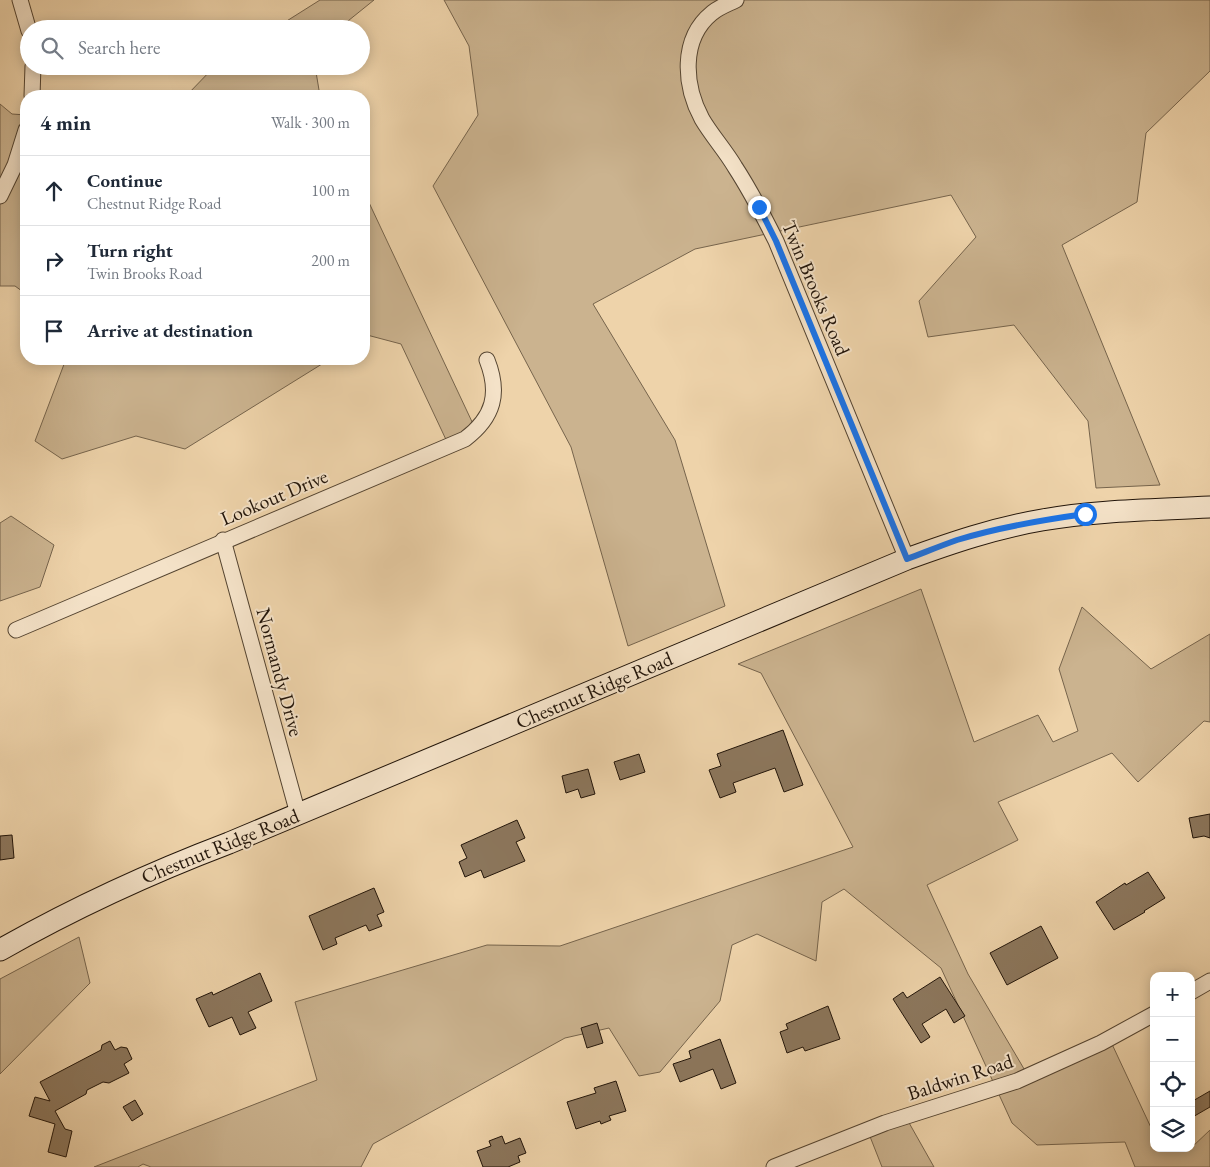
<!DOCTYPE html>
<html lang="en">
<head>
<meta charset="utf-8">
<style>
	body { margin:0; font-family:"EB Garamond",serif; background:#f6f6f7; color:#1f2937 }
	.controls { position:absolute; right:15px; bottom:15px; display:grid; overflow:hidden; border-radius:10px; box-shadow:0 2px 12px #0003 }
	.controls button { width:45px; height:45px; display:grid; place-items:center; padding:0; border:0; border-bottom:1px solid #e0e1e3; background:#fff; color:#1f2937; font:25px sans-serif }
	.stop { position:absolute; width:15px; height:15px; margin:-11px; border:4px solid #1a73e8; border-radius:50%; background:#fff }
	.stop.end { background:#1a73e8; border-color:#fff; box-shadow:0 1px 5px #0008 }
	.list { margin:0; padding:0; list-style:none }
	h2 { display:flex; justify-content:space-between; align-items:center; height:65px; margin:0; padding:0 20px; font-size:21px }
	h2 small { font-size:16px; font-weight:400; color:#747a83 }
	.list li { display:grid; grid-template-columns:32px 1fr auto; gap:15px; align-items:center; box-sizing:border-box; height:70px; padding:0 20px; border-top:1px solid #e0e1e3 }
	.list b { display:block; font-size:19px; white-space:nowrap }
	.list p { margin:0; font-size:16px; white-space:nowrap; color:#747a83 }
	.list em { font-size:16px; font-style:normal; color:#747a83 }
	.icon { flex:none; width:28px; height:28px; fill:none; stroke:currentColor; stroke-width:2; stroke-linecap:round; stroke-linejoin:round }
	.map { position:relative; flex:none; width:1210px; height:1167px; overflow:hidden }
	.search { position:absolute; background:#fff; box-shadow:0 2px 12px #0003; left:20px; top:20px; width:350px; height:55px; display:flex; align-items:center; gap:12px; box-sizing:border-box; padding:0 18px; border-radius:28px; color:#747a83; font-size:19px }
	.panel { position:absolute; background:#fff; box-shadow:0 2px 12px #0003; left:20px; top:90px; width:350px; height:275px; border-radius:20px }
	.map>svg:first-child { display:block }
	.green { fill:#cbb38f; stroke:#76644c }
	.building { fill:#8c775d; stroke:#211409 }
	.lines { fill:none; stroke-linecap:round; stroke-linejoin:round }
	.minor-casing { stroke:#544431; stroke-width:17 }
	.secondary-casing { stroke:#211409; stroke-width:23 }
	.minor { stroke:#f4e2c8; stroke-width:15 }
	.secondary { stroke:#f4e2c8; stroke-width:21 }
	.route { stroke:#1a73e8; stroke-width:6 }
	.labels { text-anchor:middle; stroke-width:4; stroke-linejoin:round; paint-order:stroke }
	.street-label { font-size:20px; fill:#211409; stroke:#f4e2c8 }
</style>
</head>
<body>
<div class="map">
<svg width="1210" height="1167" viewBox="0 0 1210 1167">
	<rect width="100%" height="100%" fill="#eed3aa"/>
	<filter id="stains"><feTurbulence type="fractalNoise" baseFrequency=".004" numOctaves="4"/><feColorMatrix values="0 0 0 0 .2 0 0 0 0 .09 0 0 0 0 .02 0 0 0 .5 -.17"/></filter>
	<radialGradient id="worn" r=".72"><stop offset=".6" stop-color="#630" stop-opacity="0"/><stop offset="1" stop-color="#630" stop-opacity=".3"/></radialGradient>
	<g class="green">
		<polygon points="320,0 374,0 338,29 274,29"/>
		<polygon points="444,0 1210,0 1210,71 1146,133 1137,202 1062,245 1160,485 1096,488 1088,421 1014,325 928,337 919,301 976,237 951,195 695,249 593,304 675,440 725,606 628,646 571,447 433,186 478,115 469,46"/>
		<polygon points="215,66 315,66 320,96 186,96"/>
		<polygon points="0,104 12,114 26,115 26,294 15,286 0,286"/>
		<polygon points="364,192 474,426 449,446 401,344 367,335 364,338"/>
		<polygon points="66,359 330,359 185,449 136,436 62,459 35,441"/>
		<polygon points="11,516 54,545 40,587 0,601 0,523"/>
		<polygon points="921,589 974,742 1038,715 1053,742 1078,731 1059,669 1082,607 1151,669 1210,634 1210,722 1204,721 1138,782 1112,753 998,802 1018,840 927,885 968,974 1030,1079 1111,1042 1154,1134 1154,1148 1191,1148 1210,1130 1210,1167 1135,1167 1125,1142 1037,1145 1012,1123 941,968 844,889 822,902 816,961 757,934 732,945 720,1001 660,1072 639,1076 609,1028 565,1038 373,1144 361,1167 151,1167 143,1164 138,1167 94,1167 317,1080 295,1002 487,945 560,946 853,847 761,673 738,664"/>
		<polygon points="79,937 90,983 0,1074 0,979"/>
		<polygon points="908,1121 934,1167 882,1167 869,1134"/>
	</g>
	<g class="building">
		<polygon points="783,730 803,785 784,792 775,768 733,783 736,792 720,798 709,770 721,766 717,754"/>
		<polygon points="639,754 645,772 620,780 614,762"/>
		<polygon points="588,769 595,794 581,798 578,789 566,793 562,776"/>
		<polygon points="1210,814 1210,838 1204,836 1193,838 1189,818"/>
		<polygon points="517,820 525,838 516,842 525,861 484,878 481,870 465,877 459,862 467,858 461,845"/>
		<polygon points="12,835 14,858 0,860 0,836"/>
		<polygon points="1148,872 1165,898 1144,911 1145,912 1114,930 1096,902 1125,883 1126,885"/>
		<polygon points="374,888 384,912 377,915 382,926 369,931 366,925 335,938 337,944 323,950 309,916"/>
		<polygon points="1041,926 1058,958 1007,985 990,953"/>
		<polygon points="260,973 272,1001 248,1012 256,1028 240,1035 232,1017 209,1027 196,999 212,992 213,995"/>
		<polygon points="940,977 965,1016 954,1023 946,1009 922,1024 930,1037 921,1043 893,999 903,992 907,998"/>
		<polygon points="828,1006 840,1039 805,1051 803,1047 787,1053 780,1032 788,1029 786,1024"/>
		<polygon points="597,1023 603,1043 587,1048 581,1028"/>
		<polygon points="720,1039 736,1083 721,1089 713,1069 680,1082 673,1064 691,1058 689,1051"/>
		<polygon points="110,1041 115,1050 121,1047 127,1048 132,1059 124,1064 129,1073 109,1083 103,1082 87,1090 86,1094 55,1111 65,1129 72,1131 66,1157 48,1152 55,1124 29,1116 35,1097 50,1101 40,1082 101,1050 102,1045"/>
		<polygon points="616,1081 626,1111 609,1116 611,1120 601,1124 600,1121 576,1129 567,1102 596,1093 594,1088"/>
		<polygon points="1210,1091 1210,1107 1191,1118 1191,1102"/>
		<polygon points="135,1100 143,1114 132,1121 123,1107"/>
		<polygon points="502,1136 505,1144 520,1138 526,1153 518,1156 520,1162 508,1167 483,1167 477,1151 491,1146 489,1141"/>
	</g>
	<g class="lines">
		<defs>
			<g id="minor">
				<polyline points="20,0 29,31"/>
				<path d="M736 0C728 4 719 7 712 13 680 39 684 86 702 119 712 136 725 150 735 167 750 190 763 215 776 241L907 559"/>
				<polyline points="32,96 33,66"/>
				<polyline points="0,196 15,165 26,130"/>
				<polyline points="223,540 298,814"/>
				<path d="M16 630 465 439C494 417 500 393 487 360"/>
				<polyline points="1191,992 1210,981"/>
				<polyline points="774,1167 885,1123 1017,1081 1101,1043 1154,1014"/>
			</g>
			<path id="secondary" d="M0 950C74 908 150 873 229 843L907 559C951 543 995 528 1042 520 1098 510 1154 510 1210 507"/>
		</defs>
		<use href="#minor" class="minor-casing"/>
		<use href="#secondary" class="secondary-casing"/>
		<use href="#minor" class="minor"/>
		<use href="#secondary" class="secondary"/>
	</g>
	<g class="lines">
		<path class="route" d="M759 207 776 241 907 559C923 553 940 546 957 540 999 527 1042 520 1085 514"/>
	</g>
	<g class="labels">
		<g class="street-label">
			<text transform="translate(816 288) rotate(67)" y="7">Twin Brooks Road</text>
			<text transform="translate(274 497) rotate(-23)" y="7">Lookout Drive</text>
			<text transform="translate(280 672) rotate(75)" y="7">Normandy Drive</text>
			<text transform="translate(594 690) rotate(-23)" y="7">Chestnut Ridge Road</text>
			<text transform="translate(220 846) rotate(-22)" y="7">Chestnut Ridge Road</text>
			<text transform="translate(960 1077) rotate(-18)" y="7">Baldwin Road</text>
		</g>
	</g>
	<rect width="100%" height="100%" filter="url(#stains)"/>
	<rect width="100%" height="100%" fill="url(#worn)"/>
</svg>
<div class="controls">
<button>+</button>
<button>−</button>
<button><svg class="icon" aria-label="locate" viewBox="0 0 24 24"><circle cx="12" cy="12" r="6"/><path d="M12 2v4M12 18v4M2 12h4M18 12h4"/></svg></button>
<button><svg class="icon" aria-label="layers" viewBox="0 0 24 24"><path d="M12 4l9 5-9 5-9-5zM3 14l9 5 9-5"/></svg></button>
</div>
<div class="stop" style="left:1085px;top:514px"></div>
<div class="stop end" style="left:759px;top:207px"></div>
<div class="search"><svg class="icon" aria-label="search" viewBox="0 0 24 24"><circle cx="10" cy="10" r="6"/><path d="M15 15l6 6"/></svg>Search here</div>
<section class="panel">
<h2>4 min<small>Walk · 300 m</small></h2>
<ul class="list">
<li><svg class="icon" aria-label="ahead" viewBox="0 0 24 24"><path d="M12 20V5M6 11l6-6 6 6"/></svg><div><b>Continue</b><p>Chestnut Ridge Road</p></div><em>100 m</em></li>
<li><svg class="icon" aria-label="right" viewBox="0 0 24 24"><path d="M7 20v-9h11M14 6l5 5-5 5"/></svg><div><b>Turn right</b><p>Twin Brooks Road</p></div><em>200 m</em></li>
<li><svg class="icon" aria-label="arrive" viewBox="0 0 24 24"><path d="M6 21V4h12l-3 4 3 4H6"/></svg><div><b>Arrive at destination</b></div></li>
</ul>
</section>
</div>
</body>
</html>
